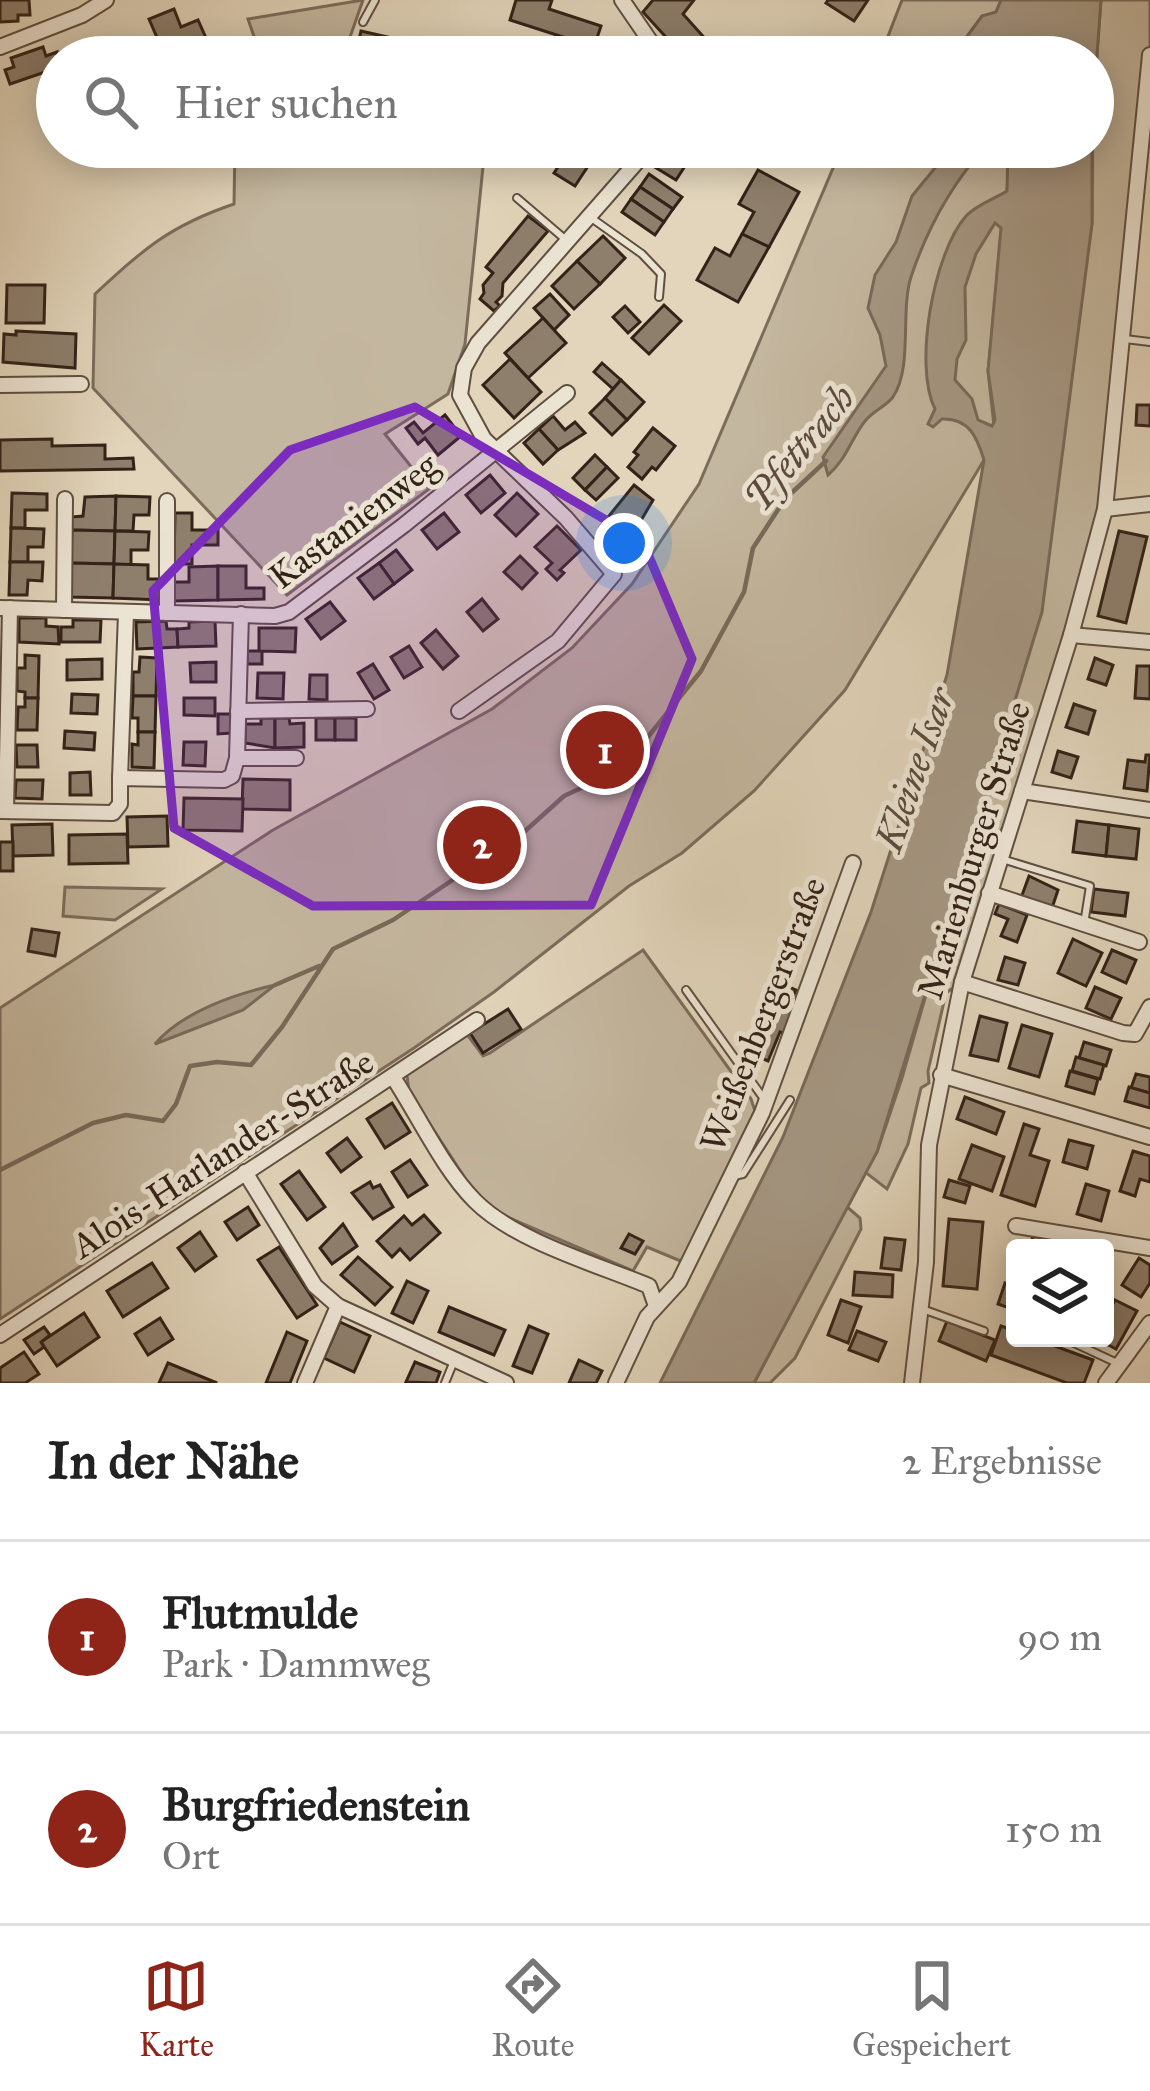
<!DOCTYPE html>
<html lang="de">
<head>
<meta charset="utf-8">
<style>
	body { margin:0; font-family:"IM FELL Great Primer",serif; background:#f2f2f2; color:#222 }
	.controls { position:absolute; right:36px; bottom:36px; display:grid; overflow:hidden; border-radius:12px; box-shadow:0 6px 30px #0003 }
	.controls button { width:108px; height:108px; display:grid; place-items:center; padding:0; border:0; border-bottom:3px solid #e0e0e0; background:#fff; color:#222; font:60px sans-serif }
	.you { position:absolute; left:624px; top:543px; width:42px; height:42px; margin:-30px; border:9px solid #fff; border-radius:50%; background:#1a73e8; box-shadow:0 0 0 18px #1a73e833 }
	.badge { display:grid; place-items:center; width:78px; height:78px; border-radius:50%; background:#8f2418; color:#fff; font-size:39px; font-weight:700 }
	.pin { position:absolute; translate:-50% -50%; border:6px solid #fff; box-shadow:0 3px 12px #0006 }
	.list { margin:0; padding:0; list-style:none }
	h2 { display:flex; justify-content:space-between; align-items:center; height:156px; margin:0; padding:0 48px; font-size:51px }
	h2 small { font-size:39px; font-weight:400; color:#767676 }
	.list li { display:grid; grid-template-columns:78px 1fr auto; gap:36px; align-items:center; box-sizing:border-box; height:192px; padding:0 48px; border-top:3px solid #e0e0e0 }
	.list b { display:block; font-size:45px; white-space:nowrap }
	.list p { margin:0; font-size:39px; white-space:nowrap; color:#767676 }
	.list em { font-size:39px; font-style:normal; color:#767676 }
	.icon { flex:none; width:66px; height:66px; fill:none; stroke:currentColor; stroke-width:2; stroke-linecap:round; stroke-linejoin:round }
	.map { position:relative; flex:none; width:1150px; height:1383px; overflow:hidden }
	.search { position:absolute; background:#fff; box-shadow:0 6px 30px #0003; left:36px; right:36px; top:36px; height:132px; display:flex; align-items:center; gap:30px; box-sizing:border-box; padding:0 42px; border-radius:66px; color:#767676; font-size:45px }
	.sheet { height:540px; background:#fff }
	nav { display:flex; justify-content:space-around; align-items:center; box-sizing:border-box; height:168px; border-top:3px solid #e0e0e0; background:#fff; font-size:33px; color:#767676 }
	nav a { display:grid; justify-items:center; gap:6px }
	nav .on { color:#8f2418 }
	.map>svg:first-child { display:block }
	.green { fill:#c4b79f; stroke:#7c6c5c; stroke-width:3 }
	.water { fill:#a69884; stroke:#786959; stroke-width:3; fill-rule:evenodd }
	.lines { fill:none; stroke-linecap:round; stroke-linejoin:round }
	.stream { stroke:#786959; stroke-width:4.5 }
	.building { fill:#8e7f6d; stroke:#332218; stroke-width:3 }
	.service-casing { stroke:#5f4f41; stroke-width:10 }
	.minor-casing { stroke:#5f4f41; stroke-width:18 }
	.service { stroke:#ece4d3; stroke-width:6 }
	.minor { stroke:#ece4d3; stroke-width:14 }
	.marked { fill:#7b2cbf; fill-opacity:0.2; stroke:#7b2cbf; stroke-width:9; stroke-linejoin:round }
	.labels { text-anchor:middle; stroke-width:10; stroke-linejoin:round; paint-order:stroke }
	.street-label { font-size:36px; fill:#332218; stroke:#ece4d3 }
	.water-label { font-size:39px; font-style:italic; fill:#5b4b3e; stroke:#ece4d3 }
</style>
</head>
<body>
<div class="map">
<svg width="1150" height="1383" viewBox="0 0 1150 1383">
	<rect width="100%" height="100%" fill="#e2d5bb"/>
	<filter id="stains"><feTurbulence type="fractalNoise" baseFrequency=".00167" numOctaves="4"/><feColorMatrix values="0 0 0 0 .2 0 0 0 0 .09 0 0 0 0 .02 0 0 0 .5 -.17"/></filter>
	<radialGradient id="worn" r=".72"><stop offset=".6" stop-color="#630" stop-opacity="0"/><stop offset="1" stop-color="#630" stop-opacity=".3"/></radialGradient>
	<g class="green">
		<polygon points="363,0 343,57 261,57 248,19"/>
		<polygon points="902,0 1001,0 996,13 982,16 952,57 880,57"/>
		<polygon points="1101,0 1150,0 1150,55 1105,509 1022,791 997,838 989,893 962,982 946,993 928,1071 929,1083 921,1088 908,1144 887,1189 865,1172 877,1152 902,1078 971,839 1092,224 1093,109"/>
		<path d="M235 147H485L465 344 448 394 385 434 429 489 287 595 93 388 95 294C144 249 169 226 234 204Z"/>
		<polygon points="842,147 1008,147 1009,170 988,371 994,426 984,460 845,690 754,791 682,853 629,886 494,992 414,1048 0,1319 0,1008 273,830 492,709 572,648 632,584 699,484"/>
		<polygon points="65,887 162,889 115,920 63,916"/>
		<polygon points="643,950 751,1099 755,1111 683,1262 647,1247 633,1271 493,1211 467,1181 409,1092 407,1075 466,1033 483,1056 490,1053"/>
		<polygon points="846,1206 860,1218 861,1229 795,1358 770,1383 754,1383"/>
	</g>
	<g class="water">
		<polygon points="1001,0 1101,0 1093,109 1093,57 952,57 982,16 996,12"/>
		<path d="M952 147H985C952 184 927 229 911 277 900 312 913 367 893 397 885 407 873 411 865 421 851 439 846 460 828 475L823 457 886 366 880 335 868 308 875 275 896 242 912 196Z"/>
		<path d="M1008 147H1092V224L1042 612 877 1152 754 1383H660L783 1137 871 912 947 675 984 460C977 437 969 418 942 419L933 427 928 424 935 409C913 365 934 252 966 216 976 205 994 199 1007 191ZM995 223 1001 228 988 371 995 420 992 426 978 420 972 399 955 380 957 359 966 340 965 287 976 254Z"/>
		<path d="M275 985 243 1010 155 1044C182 1012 235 994 275 985Z"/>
	</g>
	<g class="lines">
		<g class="stream">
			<polyline points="275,985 319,966"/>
			<polyline points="0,1170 93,1123 126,1115 163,1121 176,1104 190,1066 217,1062 251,1065 282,1027 333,949 393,920 524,832 564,796 611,774 647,738 701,671 744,592 753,548 785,499 826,461"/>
		</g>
	</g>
	<g class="building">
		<polygon points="0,0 29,0 30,15 18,15 18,21 0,22"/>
		<polygon points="516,0 552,0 549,9 601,26 594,47 510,20"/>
		<polygon points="653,0 694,0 683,14 718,53 712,57 677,57 670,50 674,46 643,12"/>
		<polygon points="828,0 868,0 854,21 826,3"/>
		<polygon points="174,9 181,27 198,20 206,38 165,56 149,19"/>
		<polygon points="361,31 471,56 471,57 355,57"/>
		<polygon points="98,38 105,57 63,57 61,52"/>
		<polygon points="43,47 46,56 57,52 57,68 10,84 5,70 14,67 11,58"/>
		<polygon points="571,147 592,160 575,186 554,173"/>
		<polygon points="665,147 696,149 676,180 653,166"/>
		<polygon points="758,170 799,192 769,247 742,234 754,212 739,204"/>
		<polygon points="649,174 682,197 673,209 640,187"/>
		<polygon points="640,187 673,209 664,222 631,199"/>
		<polygon points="631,199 664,222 655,235 622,212"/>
		<polygon points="528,216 548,231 503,283 502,296 496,302 500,306 494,311 480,299 484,293 483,285 493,273 486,267"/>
		<polygon points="742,234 769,247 738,302 697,280 715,248 730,256"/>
		<polygon points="603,236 625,258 600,284 577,261"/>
		<polygon points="577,261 600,284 574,309 552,286"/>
		<polygon points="7,285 45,285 44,323 6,323"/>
		<polygon points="550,294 569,315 554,330 534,308"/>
		<polygon points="664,305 681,321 649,354 632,338"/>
		<polygon points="625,306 640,322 628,333 613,317"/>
		<polygon points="543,318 566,343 528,378 505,353"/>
		<polygon points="16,331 76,334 75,368 3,362 4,334 16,335"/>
		<polygon points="510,359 541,392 514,418 483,385"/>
		<polygon points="602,363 621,380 613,389 594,372"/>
		<polygon points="621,380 644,402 627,420 605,398"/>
		<polygon points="605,398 627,420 612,435 590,413"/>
		<polygon points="1137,405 1150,405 1150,426 1136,425"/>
		<polygon points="445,415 461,436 438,455 425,438 418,444 406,428 414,422 423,433"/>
		<polygon points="553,416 565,430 575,422 585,433 558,450 539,429"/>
		<polygon points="653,428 675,446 656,470 652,467 642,479 628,467 638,455 634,452"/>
		<polygon points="539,429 558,450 543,464 524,443"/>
		<polygon points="52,439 52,446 105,445 105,459 133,458 134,469 0,471 0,440"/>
		<polygon points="595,455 607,467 585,490 573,478"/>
		<polygon points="607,467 618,478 596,500 585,490"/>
		<polygon points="490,475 505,493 481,513 466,495"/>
		<polygon points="634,485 653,500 636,529 609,535 600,527"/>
		<polygon points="12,493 47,494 47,510 25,510 25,528 11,528"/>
		<polygon points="517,493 538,514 516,536 495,515"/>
		<polygon points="116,496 115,531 72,530 71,517 83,516 85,497"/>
		<polygon points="116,496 150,497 149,515 134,515 133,531 115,531"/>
		<polygon points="175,513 192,513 192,530 218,530 218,545 192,545 192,564 174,564"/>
		<polygon points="444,513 459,532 437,549 422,530"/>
		<polygon points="557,526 581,550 560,570 564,573 557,580 546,569 552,563 535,547"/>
		<polygon points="11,528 44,529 43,547 28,547 28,562 10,562"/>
		<polygon points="72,530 115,531 114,564 70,563"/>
		<polygon points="115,531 149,532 148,550 131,550 131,565 114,564"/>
		<polygon points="1119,531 1147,537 1126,623 1098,616"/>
		<polygon points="396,550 412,570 394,584 379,563"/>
		<polygon points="520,556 537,573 522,589 504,572"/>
		<polygon points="10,562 43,562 42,581 28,580 27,595 9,595"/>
		<polygon points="70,563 114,564 113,598 70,597"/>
		<polygon points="379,563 394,584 374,599 358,578"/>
		<polygon points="114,564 148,565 148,579 162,579 161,600 113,598"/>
		<polygon points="218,566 218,600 173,601 172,582 189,582 189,567"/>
		<polygon points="218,566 246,566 246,588 264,588 264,599 218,600"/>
		<polygon points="482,599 498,619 483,631 467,612"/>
		<polygon points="330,602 345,621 321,639 306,619"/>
		<polygon points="19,618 46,618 46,626 58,627 59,644 19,642"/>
		<polygon points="73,620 101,620 100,642 61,642 61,627 73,627"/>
		<polygon points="166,621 167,629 177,629 178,647 137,649 136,622"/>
		<polygon points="215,621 216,646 178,647 177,629 189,628 189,622"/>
		<polygon points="259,628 296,628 295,652 262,651 262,664 247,664 247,651 259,651"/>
		<polygon points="436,630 458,656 443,669 421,643"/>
		<polygon points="409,646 422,667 404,678 391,657"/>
		<polygon points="25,655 39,656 38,698 25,698 25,692 17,691 17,668 25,668"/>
		<polygon points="140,657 157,658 156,696 133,696 133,672 139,672"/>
		<polygon points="1095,658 1113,665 1106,685 1088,679"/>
		<polygon points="102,659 102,679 67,680 67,660"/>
		<polygon points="216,662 216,682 191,682 190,663"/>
		<polygon points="373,664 389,690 374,699 358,673"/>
		<polygon points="1137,666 1150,666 1150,699 1135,698"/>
		<polygon points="258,673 284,673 283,699 257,698"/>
		<polygon points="310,675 327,675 327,700 309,699"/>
		<polygon points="72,694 98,695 97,714 71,713"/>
		<polygon points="133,696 156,696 155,732 138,732 138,718 132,718"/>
		<polygon points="25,698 38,698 37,730 17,730 18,707 25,707"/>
		<polygon points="184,698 215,698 215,716 184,715"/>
		<polygon points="1074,704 1095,711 1088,734 1066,727"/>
		<polygon points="218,714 231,714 231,733 218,734"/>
		<polygon points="261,718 275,718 275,748 245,743 245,724 261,724"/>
		<polygon points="275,718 289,718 290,724 304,723 304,747 275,748"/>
		<rect x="316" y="718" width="19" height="22"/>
		<rect x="335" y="718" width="21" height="22"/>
		<polygon points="65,731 95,733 94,750 64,748"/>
		<polygon points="138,732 155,732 154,768 132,767 132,744 138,745"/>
		<polygon points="184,742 206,742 205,766 183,765"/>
		<polygon points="16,745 37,745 38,767 17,767"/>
		<polygon points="1058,751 1078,757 1071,778 1052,772"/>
		<polygon points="1146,755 1150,755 1147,791 1124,788 1128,760 1145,762"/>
		<polygon points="90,772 91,795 70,795 70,773"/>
		<polygon points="243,779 290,780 290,810 242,809"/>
		<polygon points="16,780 43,780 42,799 15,798"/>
		<polygon points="184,798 243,799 242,831 183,830"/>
		<polygon points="167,816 168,846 128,847 127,817"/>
		<polygon points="1077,821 1109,825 1106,856 1073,852"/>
		<polygon points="52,824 53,855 13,856 12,825"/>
		<polygon points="1109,825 1139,829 1136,859 1106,856"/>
		<polygon points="127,834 128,863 69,864 69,835"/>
		<rect x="0" y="842" width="13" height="29"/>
		<polygon points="1029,876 1058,890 1052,908 1021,898"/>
		<polygon points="1094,889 1128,893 1125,916 1091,912"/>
		<polygon points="999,904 1027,915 1017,942 1001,936 1008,919 995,914"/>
		<polygon points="32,929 59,933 55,956 28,951"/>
		<polygon points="1073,939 1102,953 1086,986 1058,973"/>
		<polygon points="1112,950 1136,960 1126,983 1102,972"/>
		<polygon points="1005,957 1025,963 1018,985 998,980"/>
		<polygon points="775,981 796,990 792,999 801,1003 788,1035 780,1032 768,1061 745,1051"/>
		<polygon points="1095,987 1121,998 1111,1019 1086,1008"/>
		<polygon points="508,1009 521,1029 483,1053 470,1033"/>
		<polygon points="980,1016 1007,1023 998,1061 970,1055"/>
		<polygon points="1022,1025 1052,1034 1039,1077 1009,1068"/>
		<polygon points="1084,1042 1111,1050 1106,1066 1079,1058"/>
		<polygon points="1076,1057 1104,1065 1100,1079 1072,1071"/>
		<polygon points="1070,1071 1098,1079 1094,1094 1066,1086"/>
		<polygon points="1136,1074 1150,1077 1150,1093 1131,1088"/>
		<polygon points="1129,1087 1150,1093 1150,1108 1125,1101"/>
		<polygon points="965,1097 1004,1112 996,1134 957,1119"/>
		<polygon points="392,1103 410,1132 385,1148 367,1119"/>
		<polygon points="1024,1124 1039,1129 1030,1155 1049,1161 1035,1206 1001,1195"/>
		<polygon points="347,1138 361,1157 341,1172 327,1153"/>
		<polygon points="1069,1140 1093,1146 1087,1169 1063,1162"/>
		<polygon points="972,1145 1004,1157 992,1191 959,1179"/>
		<polygon points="1133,1151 1150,1156 1150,1182 1140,1179 1135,1196 1120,1191"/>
		<polygon points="410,1160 427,1185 408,1197 392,1172"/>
		<polygon points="299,1171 325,1207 307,1220 281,1184"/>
		<polygon points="949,1180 970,1186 965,1203 944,1197"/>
		<polygon points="370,1182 373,1188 380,1185 393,1207 373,1219 352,1193"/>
		<polygon points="1086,1184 1109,1191 1101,1221 1077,1214"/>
		<polygon points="248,1207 259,1225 237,1240 225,1222"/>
		<polygon points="424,1215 440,1233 410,1260 400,1249 392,1257 377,1241 404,1216 412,1225"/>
		<polygon points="949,1219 983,1222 977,1289 943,1286"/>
		<polygon points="343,1224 357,1246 332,1264 320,1248"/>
		<polygon points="200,1232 216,1256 195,1271 178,1248"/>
		<polygon points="629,1234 643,1241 635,1254 621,1248"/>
		<polygon points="1033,1235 1058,1241 1057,1248 1030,1248"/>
		<polygon points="885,1238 905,1240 901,1270 881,1268"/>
		<polygon points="279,1247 317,1305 297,1318 258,1260"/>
		<polygon points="358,1257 392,1287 375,1305 341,1275"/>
		<polygon points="1139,1258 1150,1265 1150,1283 1141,1297 1122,1285"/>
		<polygon points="152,1263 168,1288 123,1317 107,1291"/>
		<polygon points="855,1272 893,1275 892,1297 853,1295"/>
		<polygon points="407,1281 428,1291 413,1323 392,1313"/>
		<polygon points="1005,1283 1015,1287 1015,1310 998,1304"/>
		<polygon points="841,1300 861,1307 848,1343 828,1335"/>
		<polygon points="1115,1300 1137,1311 1116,1349 1095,1338 1105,1338 1105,1318"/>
		<polygon points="449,1307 505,1330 494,1355 439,1332"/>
		<polygon points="84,1313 99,1337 57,1366 41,1342"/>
		<polygon points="160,1318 173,1339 148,1355 135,1334"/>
		<polygon points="947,1321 995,1340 986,1361 939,1341"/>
		<polygon points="340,1322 370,1336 354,1372 324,1358"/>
		<polygon points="529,1326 548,1334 532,1373 513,1366"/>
		<polygon points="1001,1326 1015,1331 1015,1338 1033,1338 1093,1360 1084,1383 1067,1383 991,1355"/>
		<polygon points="44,1327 50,1335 41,1342 44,1347 34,1354 24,1340"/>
		<polygon points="857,1331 886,1342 878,1361 849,1350"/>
		<polygon points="287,1332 307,1341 290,1383 266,1383"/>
		<polygon points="24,1352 39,1374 25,1383 0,1383 0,1368"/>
		<polygon points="579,1360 602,1371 596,1383 569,1383"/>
		<polygon points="415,1362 440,1372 436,1383 406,1382"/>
		<polygon points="168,1363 217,1383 159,1383"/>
	</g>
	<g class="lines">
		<defs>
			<g id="service">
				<polyline points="363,22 375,0"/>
				<polyline points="517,198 566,240"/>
				<polyline points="590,217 642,254 661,274 659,297"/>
				<polyline points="1125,339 1150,342"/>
				<polyline points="1002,859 1090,886 1084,924"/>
				<polyline points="686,990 764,1099"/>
				<polyline points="734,1176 743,1174 790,1100"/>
				<polyline points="925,1310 984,1331"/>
				<polyline points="1072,1342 1117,1363"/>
				<polyline points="445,1383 454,1361"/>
			</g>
			<g id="minor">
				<polyline points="622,0 661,57"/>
				<polyline points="0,47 82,15 106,0"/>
				<polyline points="0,385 81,384"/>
				<polyline points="167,501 167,613"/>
				<polyline points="1105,509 1150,504"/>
				<polyline points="0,608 275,616 289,612 404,525 567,393"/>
				<polyline points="64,610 65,499"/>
				<polyline points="1071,635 1150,642"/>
				<polyline points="238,711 367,709"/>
				<polyline points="459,711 558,641 614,574 566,518 484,439 460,395 464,368 478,343 650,147"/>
				<polyline points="237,758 296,758"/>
				<polyline points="120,778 126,613"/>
				<polyline points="1022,791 1150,810"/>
				<polyline points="0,811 113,813 120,804 120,778 224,780 232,776 237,758 241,614"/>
				<polyline points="6,811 10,608"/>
				<polyline points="989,893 1139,942"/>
				<polyline points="962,982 1123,1033 1135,1034 1150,1007"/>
				<polyline points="941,1075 1150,1137"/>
				<path d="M393 1077C418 1115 443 1169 475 1201 515 1241 596 1264 649 1286L656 1306"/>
				<polyline points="245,1172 315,1286 338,1306 506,1383"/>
				<polyline points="1016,1226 1150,1248"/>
				<polyline points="0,1335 477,1020"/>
				<polyline points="305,1383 338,1306"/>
				<polyline points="616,1383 647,1317 679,1282 762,1113 853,863"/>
				<polyline points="912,1383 926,1262 929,1145 962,982 1071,635 1105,509 1150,55"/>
				<polyline points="1106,1383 1150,1323"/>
			</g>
		</defs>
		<use href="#service" class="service-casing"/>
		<use href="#minor" class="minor-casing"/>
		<use href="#service" class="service"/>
		<use href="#minor" class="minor"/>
	</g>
	<path class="marked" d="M415 407 643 542 692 659 591 905 313 906 174 828 153 591 290 450Z"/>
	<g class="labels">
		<g class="street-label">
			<text transform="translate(353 520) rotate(-37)" y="13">Kastanienweg</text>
			<text transform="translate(973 850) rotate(-73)" y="13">Marienburger Straße</text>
			<text transform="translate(762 1014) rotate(-69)" y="13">Weißenbergerstraße</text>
			<text transform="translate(222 1153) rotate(-33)" y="13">Alois-Harlander-Straße</text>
		</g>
		<g class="water-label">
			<text transform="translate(799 447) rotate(-51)" y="14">Pfettrach</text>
			<text transform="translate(914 769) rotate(-71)" y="14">Kleine Isar</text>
		</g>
	</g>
	<rect width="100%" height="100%" filter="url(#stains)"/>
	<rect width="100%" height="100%" fill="url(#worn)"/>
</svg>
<div class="controls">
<button><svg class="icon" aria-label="layers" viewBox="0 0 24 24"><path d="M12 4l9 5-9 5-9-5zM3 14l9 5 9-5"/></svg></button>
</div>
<div class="you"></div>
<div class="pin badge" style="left:605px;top:750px">1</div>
<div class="pin badge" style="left:482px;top:845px">2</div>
<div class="search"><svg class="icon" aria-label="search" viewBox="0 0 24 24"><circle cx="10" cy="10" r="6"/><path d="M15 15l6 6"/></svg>Hier suchen</div>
</div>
<section class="sheet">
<h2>In der Nähe<small>2 Ergebnisse</small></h2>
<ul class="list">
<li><span class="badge">1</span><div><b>Flutmulde</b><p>Park · Dammweg</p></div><em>90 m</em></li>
<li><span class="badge">2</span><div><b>Burgfriedenstein</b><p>Ort</p></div><em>150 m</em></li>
</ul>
</section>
<nav>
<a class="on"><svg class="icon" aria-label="map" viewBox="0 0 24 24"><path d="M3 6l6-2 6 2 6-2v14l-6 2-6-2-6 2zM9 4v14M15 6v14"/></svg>Karte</a>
<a><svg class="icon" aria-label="directions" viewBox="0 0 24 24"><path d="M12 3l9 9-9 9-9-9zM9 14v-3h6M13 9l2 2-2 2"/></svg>Route</a>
<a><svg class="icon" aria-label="saved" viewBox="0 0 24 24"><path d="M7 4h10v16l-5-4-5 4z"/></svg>Gespeichert</a>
</nav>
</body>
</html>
